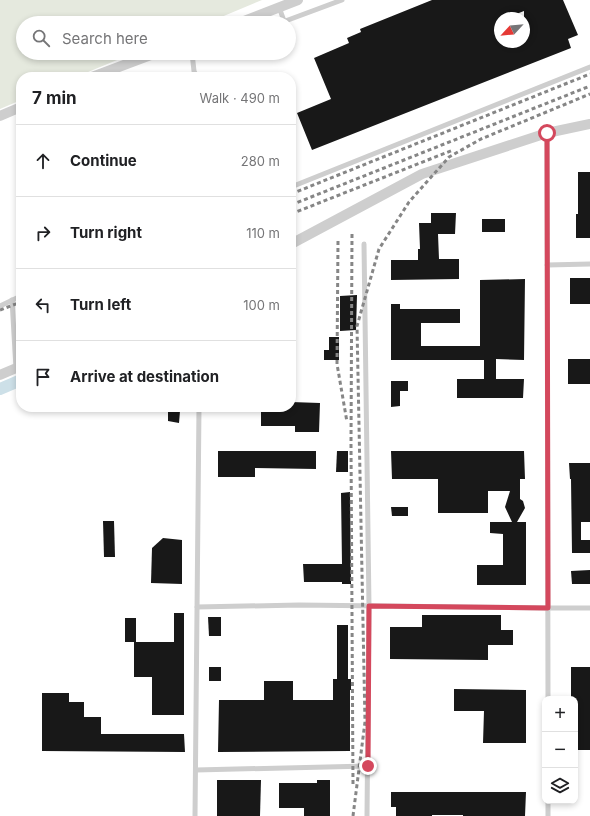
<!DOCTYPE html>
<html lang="en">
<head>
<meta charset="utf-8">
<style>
	body { margin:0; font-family:Inter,sans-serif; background:#f6f6f6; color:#202124 }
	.controls { position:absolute; right:12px; bottom:12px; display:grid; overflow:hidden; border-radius:8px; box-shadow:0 2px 6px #0003 }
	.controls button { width:36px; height:36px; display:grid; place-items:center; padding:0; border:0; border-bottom:1px solid #e0e0e0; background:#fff; color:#202124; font:20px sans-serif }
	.compass { position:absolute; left:494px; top:12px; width:36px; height:36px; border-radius:50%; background:#fff; box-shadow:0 2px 6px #0003; rotate:244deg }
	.stop { position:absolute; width:12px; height:12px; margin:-9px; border:3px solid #d4485d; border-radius:50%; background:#fff }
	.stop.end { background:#d4485d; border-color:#fff; box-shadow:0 1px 4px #0008 }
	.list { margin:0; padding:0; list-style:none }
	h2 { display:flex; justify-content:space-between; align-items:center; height:52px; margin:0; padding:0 16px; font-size:17px }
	h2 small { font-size:13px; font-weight:400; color:#757577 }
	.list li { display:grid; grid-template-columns:26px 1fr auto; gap:12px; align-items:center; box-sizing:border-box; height:72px; padding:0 16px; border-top:1px solid #e0e0e0 }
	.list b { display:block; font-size:15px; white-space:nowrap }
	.list em { font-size:13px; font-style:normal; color:#757577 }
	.icon { flex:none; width:22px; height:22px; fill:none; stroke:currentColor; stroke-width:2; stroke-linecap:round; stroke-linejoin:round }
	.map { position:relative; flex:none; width:590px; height:816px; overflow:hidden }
	.search { position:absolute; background:#fff; box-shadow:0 2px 6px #0003; left:16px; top:16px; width:280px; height:44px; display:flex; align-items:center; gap:10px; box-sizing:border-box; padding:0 14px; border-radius:22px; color:#757577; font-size:15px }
	.panel { position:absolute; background:#fff; box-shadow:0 2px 6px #0003; left:16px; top:72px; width:280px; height:340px; border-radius:16px }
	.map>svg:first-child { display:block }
	.green { fill:#e5e9de }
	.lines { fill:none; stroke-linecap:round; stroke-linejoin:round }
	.canal { stroke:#cde0e8; stroke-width:12 }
	.building { fill:#181818; fill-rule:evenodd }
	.lane { stroke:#cecece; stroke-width:5 }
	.street { stroke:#cecece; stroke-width:10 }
	.rail { stroke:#868686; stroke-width:3; stroke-dasharray:4 3; stroke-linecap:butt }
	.route { stroke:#d4485d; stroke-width:5 }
</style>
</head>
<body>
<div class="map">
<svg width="590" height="816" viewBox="0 0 590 816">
	<rect width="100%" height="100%" fill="#fff"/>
	<polygon class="green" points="0,0 262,0 207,23 23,23 23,53 134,53 76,77 21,77 21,100 0,109"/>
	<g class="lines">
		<polyline class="canal" points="0,389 21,380"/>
	</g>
	<g class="building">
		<path d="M432 0H563L578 35 568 39 571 48 312 150 297 113 331 99 314 58 349 43 347 38 361 32 360 29ZM524 11V42H500V18H506Z"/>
		<polygon points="578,172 590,172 590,238 576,238 576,214 578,214"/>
		<polygon points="431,213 456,213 455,234 438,234 439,259 459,259 459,279 391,280 391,260 418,260 418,249 420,249 419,223 431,223"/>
		<rect x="482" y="219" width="23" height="13"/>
		<rect x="570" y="278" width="20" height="26"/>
		<polygon points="525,279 524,360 496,359 496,379 524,379 523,398 457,398 457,379 484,379 484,360 391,360 391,304 400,304 400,309 460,309 460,323 421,323 421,346 480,346 480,280"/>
		<polygon points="357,295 356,330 340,331 340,296"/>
		<polygon points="329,337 339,337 339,360 324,360 324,350 329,350"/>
		<rect x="568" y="359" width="22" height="25"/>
		<polygon points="391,381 408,381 408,391 400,391 400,406 391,407"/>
		<polygon points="291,402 320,403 319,432 295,432 295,426 261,426 261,407 291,407"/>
		<polygon points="168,411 180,411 179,423 168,421"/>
		<polygon points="218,451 316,451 316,469 255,468 255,477 218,477"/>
		<polygon points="337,451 348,451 348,472 336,472"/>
		<polygon points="391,451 524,451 525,479 520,479 520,499 523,501 525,508 517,522 526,522 526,585 477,585 477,565 503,565 503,534 490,533 490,522 512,522 505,507 510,491 488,491 488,513 438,513 438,479 392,479"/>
		<polygon points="569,463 590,463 590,522 581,522 581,540 590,540 590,553 572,553 571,479 570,479"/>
		<polygon points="350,492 351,584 342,584 342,582 304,582 303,564 342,564 341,493"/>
		<polygon points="391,507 408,507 408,516 392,516"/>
		<polygon points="103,521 114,521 115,557 104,557"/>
		<polygon points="163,538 182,540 182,584 151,583 152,548"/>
		<polygon points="590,570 590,584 572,584 571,571"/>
		<polygon points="174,613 184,613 184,715 152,715 152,677 134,677 134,642 125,642 125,618 136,618 136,642 174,642"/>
		<polygon points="422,615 501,615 501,630 513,630 513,645 488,645 488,660 390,659 390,627 422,627"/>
		<polygon points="208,617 221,617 221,636 209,636"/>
		<polygon points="337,625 348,625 348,679 351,679 351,690 350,690 350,751 218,752 219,700 264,700 264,681 293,681 293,700 333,700 333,679 337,679"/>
		<rect x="209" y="667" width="12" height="14"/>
		<polygon points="571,667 590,667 590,750 575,750 575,699 571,699"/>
		<polygon points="454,689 526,690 526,743 483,743 484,711 454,711"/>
		<polygon points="42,693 69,693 69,702 84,702 84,717 101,717 101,734 184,734 185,752 42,751"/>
		<polygon points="217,780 261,780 260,816 217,816"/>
		<polygon points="317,780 330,780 330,816 304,816 304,808 279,808 279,783 317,783"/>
		<polygon points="391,792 526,792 525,816 463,816 463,815 432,815 432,816 396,816 396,807 391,807"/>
	</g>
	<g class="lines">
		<g class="lane">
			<polyline points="279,7 284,21"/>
			<polyline points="280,23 342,0"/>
			<polyline points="192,53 194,71 197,77"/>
			<polyline points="193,56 200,53"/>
			<polyline points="547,133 548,699"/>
			<polyline points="291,187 590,67"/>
			<polyline points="364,244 369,606 367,816"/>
			<polyline points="547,265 590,264"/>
			<polyline points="12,300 16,368"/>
			<polyline points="0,306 21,296"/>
			<polyline points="197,607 299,605 548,608 590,608"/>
			<polyline points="196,770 368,766"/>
			<polyline points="548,801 548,816"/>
			<polyline points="195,816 199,407"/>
		</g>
		<g class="street">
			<polyline points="239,23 298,0"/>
			<polyline points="92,77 156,53"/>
			<polyline points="0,116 21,107"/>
			<polyline points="291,244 422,174 547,133 590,124"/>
			<polyline points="0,375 21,366"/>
		</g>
		<g class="rail">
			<polyline points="291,194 590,74"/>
			<polyline points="291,205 590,86"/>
			<polyline points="291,214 453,150"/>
			<polyline points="352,234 351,445 353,784"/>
			<polyline points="338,241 337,364 347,422"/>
			<polyline points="0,310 21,302"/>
			<polyline points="353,816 365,722 357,326 379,249 409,202 449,157 481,139 590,94"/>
		</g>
	</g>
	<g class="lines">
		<polyline class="route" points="368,766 369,606 548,608 547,133"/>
	</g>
</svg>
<div class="controls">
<button>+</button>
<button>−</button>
<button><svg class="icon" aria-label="layers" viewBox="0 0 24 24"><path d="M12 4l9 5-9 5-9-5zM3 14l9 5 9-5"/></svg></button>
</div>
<svg class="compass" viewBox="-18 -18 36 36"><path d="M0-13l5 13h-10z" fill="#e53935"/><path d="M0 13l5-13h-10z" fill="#757577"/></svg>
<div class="stop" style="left:547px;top:133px"></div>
<div class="stop end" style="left:368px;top:766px"></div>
<div class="search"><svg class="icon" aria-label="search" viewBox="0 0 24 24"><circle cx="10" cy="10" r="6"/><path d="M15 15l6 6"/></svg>Search here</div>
<section class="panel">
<h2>7 min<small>Walk · 490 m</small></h2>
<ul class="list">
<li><svg class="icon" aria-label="ahead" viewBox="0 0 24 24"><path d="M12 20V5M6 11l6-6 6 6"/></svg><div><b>Continue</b></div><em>280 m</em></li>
<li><svg class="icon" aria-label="right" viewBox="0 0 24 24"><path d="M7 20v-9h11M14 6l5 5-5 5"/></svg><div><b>Turn right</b></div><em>110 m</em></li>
<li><svg class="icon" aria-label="left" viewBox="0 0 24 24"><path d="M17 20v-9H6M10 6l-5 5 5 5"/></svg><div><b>Turn left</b></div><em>100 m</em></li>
<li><svg class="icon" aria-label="arrive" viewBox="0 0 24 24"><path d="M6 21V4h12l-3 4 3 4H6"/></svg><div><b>Arrive at destination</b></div></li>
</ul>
</section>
</div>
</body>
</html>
